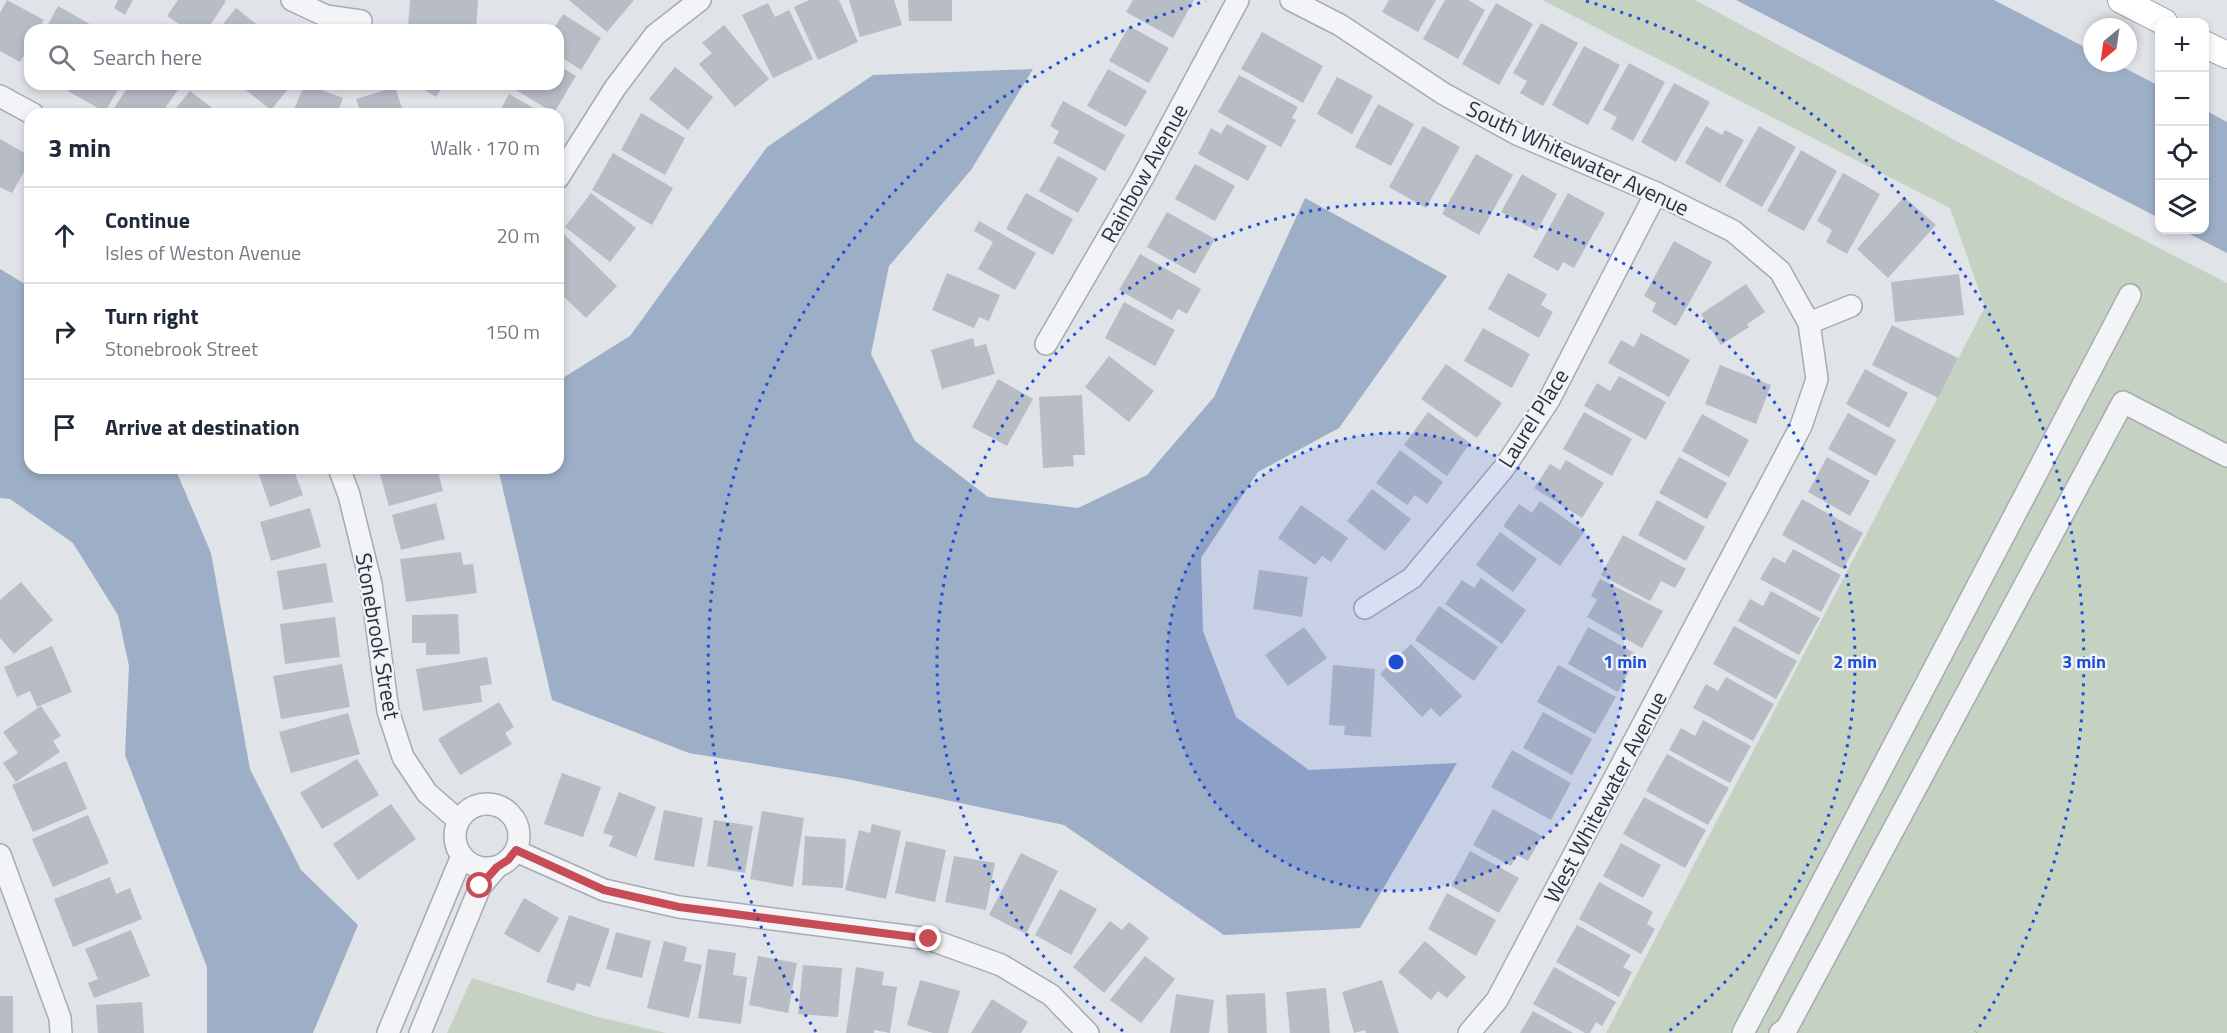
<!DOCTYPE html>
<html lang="en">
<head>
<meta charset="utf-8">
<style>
	body { margin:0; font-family:"Titillium Web",sans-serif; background:#f2f2f3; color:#1f2937 }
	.controls { position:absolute; right:18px; top:18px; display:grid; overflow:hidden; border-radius:12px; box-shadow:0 3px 9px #0003 }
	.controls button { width:54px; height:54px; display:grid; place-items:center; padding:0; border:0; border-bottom:2px solid #e0e1e3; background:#fff; color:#1f2937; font:30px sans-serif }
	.compass { position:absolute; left:2083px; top:18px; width:54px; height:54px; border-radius:50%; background:#fff; box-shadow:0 3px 9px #0003; rotate:209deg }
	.stop { position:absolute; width:18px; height:18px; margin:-14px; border:4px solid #c74c55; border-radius:50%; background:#fff }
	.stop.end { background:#c74c55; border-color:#fff; box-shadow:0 2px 6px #0008 }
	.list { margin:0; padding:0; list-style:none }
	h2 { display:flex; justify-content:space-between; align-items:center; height:78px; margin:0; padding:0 24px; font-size:26px }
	h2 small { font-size:20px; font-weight:400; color:#747a83 }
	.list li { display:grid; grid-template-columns:39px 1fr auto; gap:18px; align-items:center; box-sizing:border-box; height:96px; padding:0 24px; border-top:2px solid #e0e1e3 }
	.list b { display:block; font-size:22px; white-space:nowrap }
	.list p { margin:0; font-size:20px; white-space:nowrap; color:#747a83 }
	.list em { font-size:20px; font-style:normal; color:#747a83 }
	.icon { flex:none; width:33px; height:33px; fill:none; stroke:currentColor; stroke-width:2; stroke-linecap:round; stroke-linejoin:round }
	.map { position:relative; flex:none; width:2227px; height:1033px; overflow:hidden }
	.search { position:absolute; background:#fff; box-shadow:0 3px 9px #0003; left:24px; top:24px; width:540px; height:66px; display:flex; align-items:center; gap:15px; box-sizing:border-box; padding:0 21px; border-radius:18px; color:#747a83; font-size:22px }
	.panel { position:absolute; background:#fff; box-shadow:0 3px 9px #0003; left:24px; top:108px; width:540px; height:366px; border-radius:18px }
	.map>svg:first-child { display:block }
	.green { fill:#c5d2c2 }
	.water { fill:#9daec7 }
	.building { fill:#b8bcc5 }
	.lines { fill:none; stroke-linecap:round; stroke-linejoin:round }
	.minor-casing { stroke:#a6aab2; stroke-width:24 }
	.major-casing { stroke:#a0a7b4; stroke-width:28 }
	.minor { stroke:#f3f4f7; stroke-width:21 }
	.major { stroke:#fff; stroke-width:26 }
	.route { stroke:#c74c55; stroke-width:8 }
	.ring { fill:none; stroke:#1d4ed8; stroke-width:3; stroke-dasharray:3 6 }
	.labels { text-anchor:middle; stroke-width:5; stroke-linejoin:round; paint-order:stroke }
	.street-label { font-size:22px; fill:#2a303f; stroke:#f0f2f6 }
	.centre { fill:#1d4ed8; stroke:#f0f2f6; stroke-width:3 }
	.ring-label { font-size:18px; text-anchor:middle; font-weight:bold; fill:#1d4ed8; stroke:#f0f2f6; stroke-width:5; stroke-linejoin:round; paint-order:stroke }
</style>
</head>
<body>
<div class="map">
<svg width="2227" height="1033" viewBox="0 0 2227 1033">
	<rect width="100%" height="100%" fill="#e0e3e8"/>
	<g class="green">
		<polygon points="1542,0 1695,0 2068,201 2227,283 2227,1033 1606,1033 1985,307 1950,208"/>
		<polygon points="472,978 594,1016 666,1033 447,1033"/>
	</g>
	<g class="water">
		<polygon points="1736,0 1994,0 2092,51 2092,63 2115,63 2159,86 2159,218"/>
		<polygon points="1033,69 971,170 889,266 871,354 915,441 988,497 1078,508 1147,475 1214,397 1305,198 1447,276 1339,428 1258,472 1201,558 1203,631 1236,717 1309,770 1457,763 1360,928 1224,935 1064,825 847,779 689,753 552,700 498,468 558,468 558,381 630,336 767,147 873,75"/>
		<polygon points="2205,110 2227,122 2227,253 2182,230 2204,230"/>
		<polygon points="0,269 30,287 30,468 175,468 211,553 250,769 301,870 358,925 313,1033 207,1033 207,967 125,755 129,666 118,615 73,543 10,499 0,498"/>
	</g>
	<g class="building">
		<polygon points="7,0 44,20 38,30 30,30 30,45 20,62 0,51 0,13"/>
		<polygon points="118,0 133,0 125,15 114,8"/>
		<polygon points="178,0 224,0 226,1 207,30 188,30 167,16"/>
		<polygon points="410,0 478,0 476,30 408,28"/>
		<polygon points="569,0 634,0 607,32"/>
		<polygon points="809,0 839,0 858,42 818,60 794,7"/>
		<polygon points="849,0 894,0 902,25 860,37"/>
		<polygon points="908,0 952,0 952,21 909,21"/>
		<polygon points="1133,0 1194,0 1173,38 1126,12"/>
		<polygon points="1389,0 1436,0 1418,32 1382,12"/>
		<polygon points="1445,0 1468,0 1485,10 1458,59 1423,39"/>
		<polygon points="768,3 775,17 789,10 813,59 773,78 742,15"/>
		<polygon points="1496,3 1533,24 1499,85 1462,64"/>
		<polygon points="58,6 95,27 94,30 45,30"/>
		<polygon points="236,8 264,30 218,30"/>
		<polygon points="563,14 601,38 581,70 558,55 558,30 553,30"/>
		<polygon points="1541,23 1578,43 1543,106 1520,93 1527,81 1513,73"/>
		<polygon points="724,25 769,79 735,107 699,64 712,53 702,43"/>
		<polygon points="1129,26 1169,48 1149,83 1109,61"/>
		<polygon points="1262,32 1323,66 1303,103 1241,69"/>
		<polygon points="1584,46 1620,65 1588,125 1552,105"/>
		<polygon points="1629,63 1665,82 1633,141 1611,129 1617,117 1603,110"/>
		<polygon points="558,65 576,76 554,113 506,84 558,84"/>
		<polygon points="675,67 713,97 688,130 649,99"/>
		<polygon points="1108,69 1147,91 1126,127 1087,106"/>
		<polygon points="1239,75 1298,107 1292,118 1296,120 1281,147 1218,112"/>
		<polygon points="1337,77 1373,96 1352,134 1317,114"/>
		<polygon points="1674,83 1710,102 1676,162 1641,142"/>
		<polygon points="72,84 121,84 105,112 68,91"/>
		<polygon points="130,84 182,84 161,114 110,114"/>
		<polygon points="238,84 292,84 271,110"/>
		<polygon points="305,84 343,98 337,114 292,114"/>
		<polygon points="415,84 444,84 436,97"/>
		<polygon points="395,87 404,114 361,114 356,99"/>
		<polygon points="190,91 220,114 171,114"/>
		<polygon points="509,94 544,114 498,114"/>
		<polygon points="1063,101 1125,135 1105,171 1053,143 1059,131 1050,126"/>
		<polygon points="1378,104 1414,124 1391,166 1355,147"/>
		<polygon points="641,113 685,138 665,175 621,150"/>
		<polygon points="1227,124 1267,146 1248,181 1198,154 1211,128 1221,134"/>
		<polygon points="1423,126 1460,147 1426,208 1389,187"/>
		<polygon points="1706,126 1722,135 1725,130 1744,140 1720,183 1685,163"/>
		<polygon points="1759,126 1796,147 1762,207 1725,186"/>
		<polygon points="0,139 30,156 30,161 12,193 0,187"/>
		<polygon points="1801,150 1837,171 1804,231 1767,211"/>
		<polygon points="613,153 673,188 652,225 592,190"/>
		<polygon points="1476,154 1513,175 1479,235 1442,214"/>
		<polygon points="1058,156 1098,178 1078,213 1039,191"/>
		<polygon points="1195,164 1235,186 1215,221 1175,199"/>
		<polygon points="1843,173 1880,194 1847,254 1826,242 1832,230 1817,221"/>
		<polygon points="1522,174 1557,194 1537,231 1501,212"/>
		<polygon points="591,193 636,228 610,262 565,227"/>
		<polygon points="1026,193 1073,219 1053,255 1006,229"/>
		<polygon points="1568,193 1605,213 1574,268 1563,262 1558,271 1533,257"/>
		<polygon points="1904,197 1936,225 1888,278 1857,249"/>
		<polygon points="1167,212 1215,239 1195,274 1147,247"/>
		<polygon points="979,221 1036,253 1015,290 978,269 993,242 974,231"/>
		<polygon points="561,231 617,286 586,318 558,291 558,234"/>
		<polygon points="1674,241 1712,262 1676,326 1652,312 1656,303 1644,296"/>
		<polygon points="1140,254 1201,289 1187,314 1178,309 1172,320 1119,290"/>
		<polygon points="947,273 1000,295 989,321 979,317 974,328 932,310"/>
		<polygon points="1508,273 1547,294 1541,305 1553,312 1539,338 1488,309"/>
		<polygon points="1959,274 1964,315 1895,322 1891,282"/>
		<polygon points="1746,284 1765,312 1747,324 1749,327 1721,345 1701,314"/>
		<polygon points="1124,302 1175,330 1155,366 1105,338"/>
		<polygon points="1892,325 1958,358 1938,398 1872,365"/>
		<polygon points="1483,328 1530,354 1512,388 1464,361"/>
		<polygon points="1641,333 1690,360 1669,397 1608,363 1621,340 1634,347"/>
		<polygon points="973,338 975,347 986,344 995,374 942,389 931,350"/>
		<polygon points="1109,356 1154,391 1129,422 1085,387"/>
		<polygon points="1446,364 1502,403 1477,438 1421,399"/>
		<polygon points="1720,365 1771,385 1756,424 1705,404"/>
		<polygon points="1865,369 1908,393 1889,428 1846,404"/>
		<polygon points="1619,376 1666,402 1646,440 1584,406 1597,383 1610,391"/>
		<polygon points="998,379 1033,399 1007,446 972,427"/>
		<polygon points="1082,395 1085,455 1073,455 1074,466 1043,468 1039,397"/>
		<polygon points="1428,412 1470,443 1447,476 1404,445"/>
		<polygon points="1584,412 1632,439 1612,476 1563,449"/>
		<polygon points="1848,413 1896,440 1876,476 1828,449"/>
		<polygon points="1702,414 1749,440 1729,477 1682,451"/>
		<polygon points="1400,450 1443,482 1427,504 1415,495 1407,505 1376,483"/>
		<polygon points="1679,457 1727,483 1707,519 1659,493"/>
		<polygon points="1827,457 1870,481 1850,516 1808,492"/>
		<polygon points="1566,460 1604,483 1582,518 1534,488 1550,464 1560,470"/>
		<polygon points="270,468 293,468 303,495 270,507 258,472"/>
		<polygon points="378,468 437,468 443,491 389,506"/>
		<polygon points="1372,489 1411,519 1385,551 1347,521"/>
		<polygon points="1802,499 1863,533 1843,569 1782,535"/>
		<polygon points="1657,500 1705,527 1686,561 1638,535"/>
		<polygon points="1540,501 1584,532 1560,566 1503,526 1519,504 1532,513"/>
		<polygon points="436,503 445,539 401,550 392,515"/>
		<polygon points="1301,505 1348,538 1331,562 1322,556 1315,565 1278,538"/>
		<polygon points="310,508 321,547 271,561 260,522"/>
		<polygon points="1500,532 1537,559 1513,592 1476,565"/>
		<polygon points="1623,535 1686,569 1675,588 1661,581 1650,601 1601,575"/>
		<polygon points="1793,549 1841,575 1821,612 1760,579 1773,557 1785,563"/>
		<polygon points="461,552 463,565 473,564 477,593 406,602 400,559"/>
		<polygon points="326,563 333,602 283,610 277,571"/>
		<polygon points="1259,570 1308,577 1302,617 1253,609"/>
		<polygon points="1481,578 1526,610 1502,644 1445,604 1462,580 1474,588"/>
		<polygon points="1600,579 1663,611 1642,648 1587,617 1597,600 1591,596"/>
		<polygon points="21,582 53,620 14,654 0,638 0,600"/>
		<polygon points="1771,591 1820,618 1799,655 1738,621 1750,599 1763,606"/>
		<polygon points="1439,606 1498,647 1474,681 1415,640"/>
		<polygon points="458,614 460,654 426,655 426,643 412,643 412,615"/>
		<polygon points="335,617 340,657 285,664 280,624"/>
		<polygon points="1734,626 1797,661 1776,699 1713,664"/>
		<polygon points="1304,627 1327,658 1288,686 1265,655"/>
		<polygon points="1588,627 1638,655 1618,692 1568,664"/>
		<polygon points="1411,644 1462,696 1440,717 1431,708 1422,717 1380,674"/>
		<polygon points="52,646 72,692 37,707 30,691 17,697 4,667"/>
		<polygon points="487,657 492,684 480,686 482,702 423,711 416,669"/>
		<polygon points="342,664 350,707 281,719 273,676"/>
		<polygon points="1333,665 1375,669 1371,737 1344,735 1345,726 1329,725"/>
		<polygon points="1558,665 1616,697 1595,734 1537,702"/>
		<polygon points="1726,677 1774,704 1753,741 1693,708 1706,684 1718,691"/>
		<polygon points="499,702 514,727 505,733 512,744 460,775 438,739"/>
		<polygon points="41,706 61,736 53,741 60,752 16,782 3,763 18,753 3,732"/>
		<polygon points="1543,712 1592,739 1572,775 1523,748"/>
		<polygon points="348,713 360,754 291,773 279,732"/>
		<polygon points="1703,720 1751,746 1730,783 1669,750 1681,728 1695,736"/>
		<polygon points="1512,750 1571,783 1551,820 1491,787"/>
		<polygon points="1667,754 1729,788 1708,825 1646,791"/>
		<polygon points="357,759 379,795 322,829 300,793"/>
		<polygon points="66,761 87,809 33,832 12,785"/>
		<polygon points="562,773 601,787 583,837 544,824"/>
		<polygon points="619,792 656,807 636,857 609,846 613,836 603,833"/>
		<polygon points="1644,797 1706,830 1685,868 1623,834"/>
		<polygon points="391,804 416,839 358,880 333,844"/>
		<polygon points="1493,809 1542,836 1528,861 1517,855 1511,866 1473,845"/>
		<polygon points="664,810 703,818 694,867 654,860"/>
		<polygon points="762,811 804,818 793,887 750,879"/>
		<polygon points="88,815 109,863 53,887 32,839"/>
		<polygon points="714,820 753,826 745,873 707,866"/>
		<polygon points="872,824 901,831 886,899 845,890 859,830 870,833"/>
		<polygon points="805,836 846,839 843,888 802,885"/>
		<polygon points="906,841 946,850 935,902 895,893"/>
		<polygon points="1621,843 1661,865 1643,898 1603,876"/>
		<polygon points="1470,851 1519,878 1499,913 1451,886"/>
		<polygon points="1021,853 1058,871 1026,934 989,915"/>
		<polygon points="954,856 995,863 986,910 945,902"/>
		<polygon points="110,877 116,894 130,888 142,919 73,947 54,899"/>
		<polygon points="1599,882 1653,912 1647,924 1655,929 1641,954 1579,919"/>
		<polygon points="1060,889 1097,909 1071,955 1035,935"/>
		<polygon points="1447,893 1496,920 1476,956 1428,929"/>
		<polygon points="524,898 559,918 539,953 504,934"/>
		<polygon points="569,915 610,929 590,987 577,983 574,991 546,982"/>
		<polygon points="1110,921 1122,930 1129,922 1149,938 1104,993 1073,967"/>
		<polygon points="1577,925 1631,955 1623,967 1632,972 1619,997 1556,962"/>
		<polygon points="131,930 150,976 94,998 88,983 98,979 85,949"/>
		<polygon points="616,932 651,941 642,978 606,969"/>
		<polygon points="664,941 687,947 684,961 702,965 689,1018 647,1008"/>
		<polygon points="1425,941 1466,977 1447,998 1438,991 1431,1000 1398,972"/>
		<polygon points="708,949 736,953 733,975 747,977 741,1024 698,1018"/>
		<polygon points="758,956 797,963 788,1013 749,1005"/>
		<polygon points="1145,956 1175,979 1141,1023 1110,1000"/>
		<polygon points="803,965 842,968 838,1017 798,1014"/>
		<polygon points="856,967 884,972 882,985 897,987 890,1033 874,1030 874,1033 846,1033"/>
		<polygon points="1554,967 1616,1002 1602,1026 1596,1022 1590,1033 1585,1033 1533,1004"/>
		<polygon points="920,980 960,991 948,1033 933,1033 907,1025"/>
		<polygon points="1382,980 1399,1033 1366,1033 1365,1030 1354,1033 1342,992"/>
		<polygon points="1326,988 1330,1033 1290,1033 1286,992"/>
		<polygon points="1265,993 1267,1033 1228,1033 1226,995"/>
		<polygon points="1176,994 1214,1000 1209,1033 1170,1033"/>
		<rect x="0" y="996" width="13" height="37"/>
		<polygon points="992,999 1028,1022 1021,1033 971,1033"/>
		<polygon points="142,1002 144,1033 98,1033 96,1005"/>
		<polygon points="1533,1011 1573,1033 1520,1033"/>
	</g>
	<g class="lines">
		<defs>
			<g id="minor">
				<polyline points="292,0 326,16 361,21"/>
				<polyline points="1291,0 1340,25 1444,94 1517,134 1656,193 1733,231 1780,271 1809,323 1817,379 1801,426 1497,1000 1469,1033"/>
				<polyline points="0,96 33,114"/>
				<polyline points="558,178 615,88 655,35 700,0"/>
				<polyline points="1809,323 1851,306"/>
				<polyline points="1046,344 1142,179 1238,0"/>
				<polyline points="339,468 349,495 371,584 388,711 403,757 427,793 458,820"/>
				<polyline points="1365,608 1412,578 1504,468 1549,400 1656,193"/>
				<circle cx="487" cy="836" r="32"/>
				<polyline points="516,851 604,890 679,907 929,939 1001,965 1051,995 1088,1033"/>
				<polyline points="0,855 60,1018 61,1033"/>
				<polyline points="388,1033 462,856"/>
				<polyline points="420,1033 480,887 497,867"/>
				<polyline points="1743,1033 2130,295"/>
				<polyline points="1780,1033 1787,1028 2123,402 2227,456"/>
			</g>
			<g id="major">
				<polyline points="2121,0 2164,22"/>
				<polyline points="2204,44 2227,55"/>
			</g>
		</defs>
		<use href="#minor" class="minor-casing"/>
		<use href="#major" class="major-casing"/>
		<use href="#minor" class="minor"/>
		<use href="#major" class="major"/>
	</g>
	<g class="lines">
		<polyline class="route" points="480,886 497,867 508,860 516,850 604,890 679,907 929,939"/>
	</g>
	<circle cx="1396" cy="662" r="229" fill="#1d4ed8" fill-opacity=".12"/>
	<g class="ring">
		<circle cx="1396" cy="662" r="229"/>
		<path d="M1123 1031A459 459 0 1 1 1669 1031"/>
		<path d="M816 1032A688 688 0 0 1 1206 1M1586 1A688 688 0 0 1 1976 1032"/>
	</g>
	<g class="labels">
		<g class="street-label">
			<text transform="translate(1578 158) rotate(25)" y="8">South Whitewater Avenue</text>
			<text transform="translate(1144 173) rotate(-61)" y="8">Rainbow Avenue</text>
			<text transform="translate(1533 418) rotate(-58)" y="8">Laurel Place</text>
			<text transform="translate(378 636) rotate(80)" y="8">Stonebrook Street</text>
			<text transform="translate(1605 797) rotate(-62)" y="8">West Whitewater Avenue</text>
		</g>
	</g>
	<circle cx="1396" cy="662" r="9" class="centre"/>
	<g class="ring-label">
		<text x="1625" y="668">1 min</text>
		<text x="1855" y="668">2 min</text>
		<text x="2084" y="668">3 min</text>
	</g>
</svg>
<div class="controls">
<button>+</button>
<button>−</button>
<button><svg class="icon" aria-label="locate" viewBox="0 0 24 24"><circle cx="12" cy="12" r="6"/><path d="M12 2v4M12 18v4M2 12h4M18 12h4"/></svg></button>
<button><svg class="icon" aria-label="layers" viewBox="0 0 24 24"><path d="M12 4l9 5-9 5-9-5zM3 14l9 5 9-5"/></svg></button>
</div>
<svg class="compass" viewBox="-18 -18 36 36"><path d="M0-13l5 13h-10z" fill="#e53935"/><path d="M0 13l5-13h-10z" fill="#747a83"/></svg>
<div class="stop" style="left:480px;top:886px"></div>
<div class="stop end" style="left:929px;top:939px"></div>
<div class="search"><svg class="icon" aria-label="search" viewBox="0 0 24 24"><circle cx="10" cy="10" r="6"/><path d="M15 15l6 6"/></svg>Search here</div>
<section class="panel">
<h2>3 min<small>Walk · 170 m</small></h2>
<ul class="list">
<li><svg class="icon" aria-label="ahead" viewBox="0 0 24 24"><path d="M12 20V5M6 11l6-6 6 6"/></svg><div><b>Continue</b><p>Isles of Weston Avenue</p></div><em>20 m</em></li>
<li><svg class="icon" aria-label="right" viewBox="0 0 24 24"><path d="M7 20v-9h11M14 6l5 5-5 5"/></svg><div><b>Turn right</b><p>Stonebrook Street</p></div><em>150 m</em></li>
<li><svg class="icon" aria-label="arrive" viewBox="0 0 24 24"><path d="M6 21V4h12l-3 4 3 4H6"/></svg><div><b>Arrive at destination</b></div></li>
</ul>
</section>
</div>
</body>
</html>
